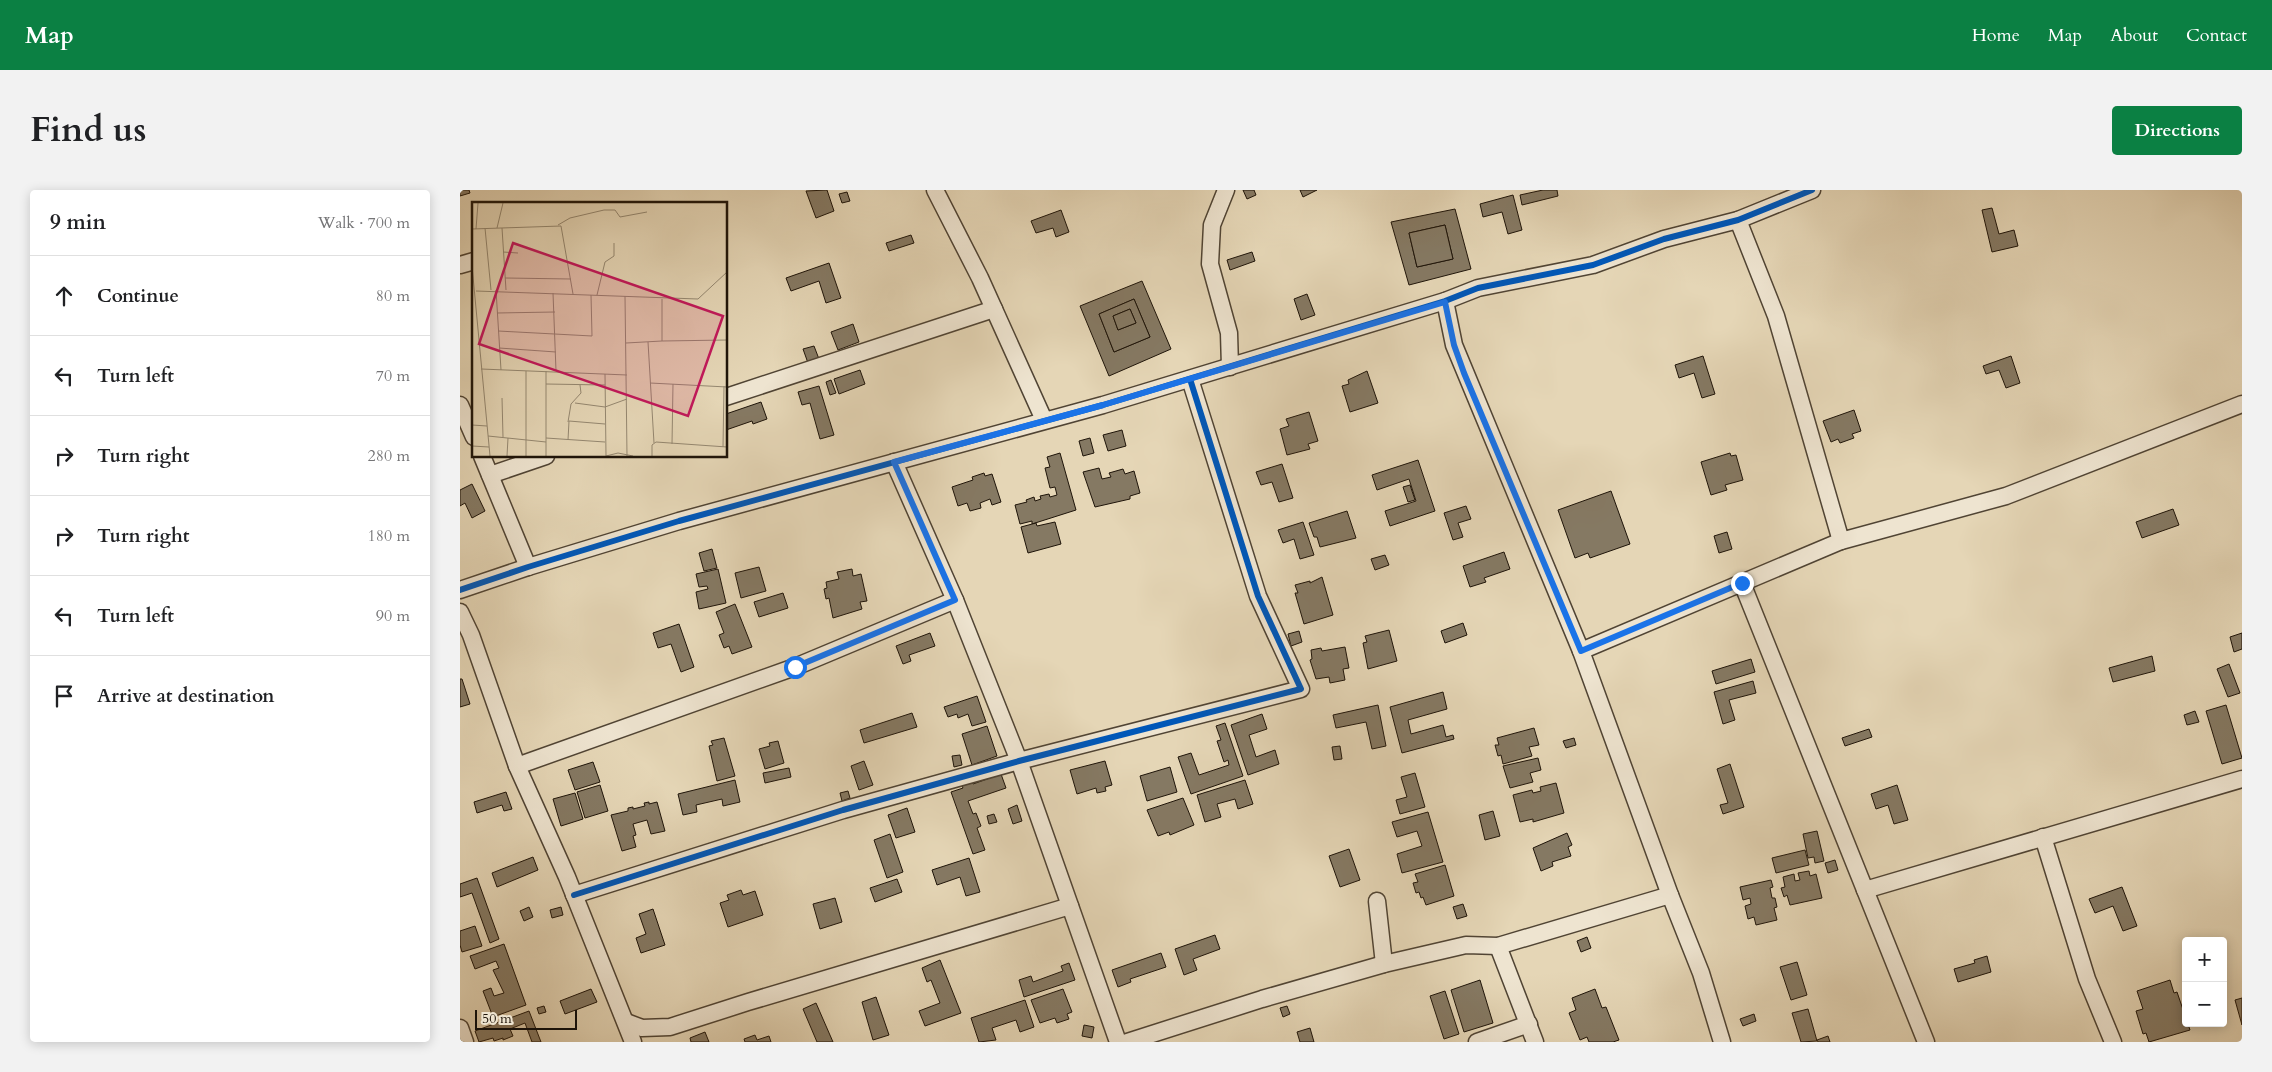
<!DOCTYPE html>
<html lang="en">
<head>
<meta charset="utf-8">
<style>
	body { margin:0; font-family:Cardo,serif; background:#f2f2f2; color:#202124 }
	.controls { position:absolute; right:15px; bottom:15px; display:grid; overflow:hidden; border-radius:5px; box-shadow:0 2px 12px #0003 }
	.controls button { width:45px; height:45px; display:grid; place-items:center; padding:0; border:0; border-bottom:1px solid #e0e0e0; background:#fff; color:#202124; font:25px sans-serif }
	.scale { position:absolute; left:15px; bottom:12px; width:102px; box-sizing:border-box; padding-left:5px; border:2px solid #1e1409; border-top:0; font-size:14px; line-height:18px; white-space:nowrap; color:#1e1409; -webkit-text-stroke:4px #eee4d0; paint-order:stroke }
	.stop { position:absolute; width:15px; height:15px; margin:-11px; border:4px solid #1a73e8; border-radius:50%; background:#fff }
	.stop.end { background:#1a73e8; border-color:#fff; box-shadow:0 1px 5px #0008 }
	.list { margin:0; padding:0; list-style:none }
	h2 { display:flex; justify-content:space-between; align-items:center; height:65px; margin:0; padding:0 20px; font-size:21px }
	h2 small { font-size:16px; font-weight:400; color:#757577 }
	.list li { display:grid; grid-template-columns:32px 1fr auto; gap:15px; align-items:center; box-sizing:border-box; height:80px; padding:0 20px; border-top:1px solid #e0e0e0 }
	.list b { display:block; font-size:19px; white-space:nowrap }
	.list em { font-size:16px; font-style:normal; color:#757577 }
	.icon { flex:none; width:28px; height:28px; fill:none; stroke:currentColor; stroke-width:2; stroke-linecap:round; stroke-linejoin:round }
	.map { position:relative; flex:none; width:1782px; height:852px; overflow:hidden; border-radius:5px }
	header { display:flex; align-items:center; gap:30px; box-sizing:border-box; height:70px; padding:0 25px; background:#0b8043; color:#fff }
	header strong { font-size:24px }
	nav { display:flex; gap:28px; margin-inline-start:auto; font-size:18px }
	.intro { display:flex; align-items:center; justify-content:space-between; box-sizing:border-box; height:120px; padding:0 30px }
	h1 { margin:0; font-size:35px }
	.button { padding:12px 22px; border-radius:5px; background:#0b8043; color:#fff; font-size:18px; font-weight:700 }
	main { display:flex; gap:30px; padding:0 30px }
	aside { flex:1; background:#fff; border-radius:5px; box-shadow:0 2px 12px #0003 }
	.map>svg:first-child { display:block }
	.building { fill:#857963; stroke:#1e1409; fill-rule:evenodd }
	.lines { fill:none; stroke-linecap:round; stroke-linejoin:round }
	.street-casing { stroke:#504434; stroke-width:19 }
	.street { stroke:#eee4d0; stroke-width:16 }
	.cycleway-casing { stroke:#eee4d0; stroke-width:9 }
	.cycleway { stroke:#0057b8; stroke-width:6 }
	.route { stroke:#1a73e8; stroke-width:6 }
	.inset-road { fill:none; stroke:#958871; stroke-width:1 }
	.view { fill:#c2185b; fill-opacity:0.15; stroke:#c2185b; stroke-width:2.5 }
	.inset-edge { fill:none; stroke:#1e1409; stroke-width:2.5 }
</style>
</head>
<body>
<header>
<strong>Map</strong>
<nav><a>Home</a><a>Map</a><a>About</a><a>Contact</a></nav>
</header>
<div class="intro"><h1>Find us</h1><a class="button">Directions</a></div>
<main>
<aside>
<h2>9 min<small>Walk · 700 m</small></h2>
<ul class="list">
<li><svg class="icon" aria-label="ahead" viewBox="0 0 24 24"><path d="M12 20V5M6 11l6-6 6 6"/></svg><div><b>Continue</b></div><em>80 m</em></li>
<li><svg class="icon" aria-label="left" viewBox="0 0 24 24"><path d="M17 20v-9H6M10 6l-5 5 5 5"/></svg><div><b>Turn left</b></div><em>70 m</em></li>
<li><svg class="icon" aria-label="right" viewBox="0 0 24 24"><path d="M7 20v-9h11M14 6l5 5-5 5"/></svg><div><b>Turn right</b></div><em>280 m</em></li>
<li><svg class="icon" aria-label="right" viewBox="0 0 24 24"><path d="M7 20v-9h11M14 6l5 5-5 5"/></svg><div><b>Turn right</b></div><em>180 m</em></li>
<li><svg class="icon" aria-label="left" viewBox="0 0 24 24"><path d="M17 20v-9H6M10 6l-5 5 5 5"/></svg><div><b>Turn left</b></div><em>90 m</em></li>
<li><svg class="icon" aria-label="arrive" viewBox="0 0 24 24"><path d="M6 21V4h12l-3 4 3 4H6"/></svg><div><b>Arrive at destination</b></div></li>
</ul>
</aside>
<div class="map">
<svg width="1782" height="852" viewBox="0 0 1782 852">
	<rect width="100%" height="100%" fill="#e5d6b6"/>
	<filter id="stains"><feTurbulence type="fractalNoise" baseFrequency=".004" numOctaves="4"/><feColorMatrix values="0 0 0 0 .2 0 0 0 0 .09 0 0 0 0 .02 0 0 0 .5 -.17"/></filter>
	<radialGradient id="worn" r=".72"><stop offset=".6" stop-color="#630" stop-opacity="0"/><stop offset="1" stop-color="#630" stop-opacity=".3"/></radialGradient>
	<g class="building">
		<polygon points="0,0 9,0 10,3 0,6"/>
		<polygon points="367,0 374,21 356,28 346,1"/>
		<polygon points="783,0 794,0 796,5 787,9"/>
		<polygon points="840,0 857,0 843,7"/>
		<polygon points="1083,0 1097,0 1098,6 1062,15 1060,5"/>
		<polygon points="387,2 390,11 382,13 379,4"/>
		<polygon points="1053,5 1062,40 1048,44 1042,22 1023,27 1020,14"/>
		<polygon points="1532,18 1539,44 1554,40 1558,56 1532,62 1522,20"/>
		<path d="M995 19 1011 79 949 95 931 32ZM985 35 993 69 957 77 949 43Z"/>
		<polygon points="601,20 609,42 596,47 593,38 576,43 571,31"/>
		<polygon points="985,35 993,69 957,77 949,43"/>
		<polygon points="451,45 454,53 429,61 426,53"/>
		<polygon points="792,62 795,71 770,80 767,70"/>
		<polygon points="369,73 381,108 366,113 359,91 331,101 326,88"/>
		<path d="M682 91 711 159 649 186 620 116ZM674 109 690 147 654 162 639 124Z"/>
		<polygon points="847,104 855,125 841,130 834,109"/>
		<path d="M674 109 690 147 654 162 639 124ZM670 119 676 133 658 140 653 126Z"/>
		<polygon points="670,119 676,133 658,140 653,126"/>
		<polygon points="393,134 399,152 378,160 371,142"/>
		<polygon points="354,156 359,169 348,173 343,159"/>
		<polygon points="1243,166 1255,204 1242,208 1234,183 1219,188 1215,175"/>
		<polygon points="1551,166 1560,193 1546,198 1539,180 1526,184 1523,176"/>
		<polygon points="400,180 405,194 379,204 374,189"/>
		<polygon points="907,181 918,213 890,222 882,196 889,194 888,190"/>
		<polygon points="371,190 376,203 370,205 366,192"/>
		<polygon points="359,196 374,245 360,249 350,213 342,215 338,202"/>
		<polygon points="301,212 307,229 293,234 292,231 266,240 266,224"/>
		<polygon points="1394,220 1401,241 1392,244 1394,248 1380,253 1378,249 1371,252 1363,231"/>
		<polygon points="849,222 858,251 848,254 850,259 827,265 820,239 829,236 826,229"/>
		<polygon points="662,240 666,256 648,261 643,245"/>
		<polygon points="630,248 634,263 623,266 619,251"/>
		<polygon points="600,263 616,320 572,334 572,331 560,334 555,315 567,312 566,310 574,307 575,311 581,309 580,306 589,304 590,307 597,305 595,297 590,298 585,278 590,277 587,267"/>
		<polygon points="1270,263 1271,266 1276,265 1283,290 1265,295 1267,300 1251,305 1241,272"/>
		<polygon points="958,270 975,321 930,336 925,321 956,311 949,289 917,300 912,285"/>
		<polygon points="822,274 833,308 819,312 812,292 801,295 796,282"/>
		<polygon points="639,278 642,289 651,287 649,283 663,279 665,284 674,281 680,303 670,306 670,309 635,317 623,282"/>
		<polygon points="524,283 525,286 532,284 541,312 532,315 530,309 520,313 521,318 510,321 507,313 498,316 492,297 513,290 512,287"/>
		<polygon points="12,294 25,321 12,328 5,313 0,316 0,300"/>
		<polygon points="950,295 955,310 948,312 943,297"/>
		<polygon points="1151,301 1170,354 1130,368 1128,363 1115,368 1098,320"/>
		<polygon points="1006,316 1011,329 998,333 1003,347 993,350 984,323"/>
		<polygon points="1713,319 1719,335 1682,348 1676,332"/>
		<polygon points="887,321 896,348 860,357 857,347 854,347 849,333"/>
		<polygon points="595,332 601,354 568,363 561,337 576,333 577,336"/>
		<polygon points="843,332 854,365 840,369 834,349 823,353 818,340"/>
		<polygon points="1267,342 1272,359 1259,363 1254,346"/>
		<polygon points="252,359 257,378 244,381 239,363"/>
		<polygon points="1044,362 1050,379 1024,388 1026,392 1010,397 1003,376"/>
		<polygon points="925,365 929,375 915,380 911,369"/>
		<polygon points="299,377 306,401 281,408 275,383"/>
		<polygon points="258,379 266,413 239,419 236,402 248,399 247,396 239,397 236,384"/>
		<polygon points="392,379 393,386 401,384 407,411 400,412 402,419 373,428 369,408 366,409 364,399 367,398 366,392 379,389 377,382"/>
		<polygon points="862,387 873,425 844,434 835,403 838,403 835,395 850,391 850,393"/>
		<polygon points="323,403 328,418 299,427 294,412"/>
		<polygon points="275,414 292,457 272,464 269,456 264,458 259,445 264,443 256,422"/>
		<polygon points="1003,433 1007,445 985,453 981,441"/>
		<polygon points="219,434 234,477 221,482 211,454 198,458 193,443"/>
		<polygon points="929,440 937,471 908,479 903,453 907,452 905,446"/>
		<polygon points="839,441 842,452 831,456 828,444"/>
		<polygon points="470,443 475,456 449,465 451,471 443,474 436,456"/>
		<polygon points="1782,443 1782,459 1774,462 1770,447"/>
		<polygon points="885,457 889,478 883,479 885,490 870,493 869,487 856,489 850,470 852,469 851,460 861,458 862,461"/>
		<polygon points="1692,466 1695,481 1653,492 1649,478"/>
		<polygon points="1291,469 1295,482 1256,494 1252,481"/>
		<polygon points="1769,474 1780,503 1768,507 1757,479"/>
		<polygon points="0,489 2,489 10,514 0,517"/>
		<polygon points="1293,491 1296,503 1269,510 1275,530 1263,534 1254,502"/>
		<polygon points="983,502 987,519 948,530 951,544 983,535 986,547 993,545 994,549 942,563 930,517"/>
		<polygon points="517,506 526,532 512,536 508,524 498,528 497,524 488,527 484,517"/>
		<polygon points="918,515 926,556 912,559 906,532 876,538 873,525"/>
		<polygon points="1766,515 1782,568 1762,574 1746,521"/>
		<polygon points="1735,521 1739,532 1727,535 1724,525"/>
		<polygon points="452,523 457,537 404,553 400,540"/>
		<polygon points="802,524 807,539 789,545 796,567 815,560 819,574 788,585 771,535"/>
		<polygon points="765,533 783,586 731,604 718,567 731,563 739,585 769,575 768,570 764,572 757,551 761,550 756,536"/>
		<polygon points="527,536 537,566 512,575 502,544"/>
		<polygon points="1074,538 1079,555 1069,557 1072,566 1043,574 1041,565 1038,566 1035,555 1039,555 1037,548"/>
		<polygon points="1409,539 1412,547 1385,556 1382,548"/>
		<polygon points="264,548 275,586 257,591 249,556 253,555 251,551"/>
		<polygon points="1114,548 1116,555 1106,558 1103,551"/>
		<polygon points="318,551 324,573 305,579 299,559 310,556 309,553"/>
		<polygon points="880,556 882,569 874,570 872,557"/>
		<polygon points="500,565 502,575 494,577 492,566"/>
		<polygon points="1078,568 1081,580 1070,583 1073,592 1050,598 1043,576"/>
		<polygon points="404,571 413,595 399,600 391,576"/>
		<polygon points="645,571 652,595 645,597 646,601 637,603 636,598 617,604 610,580"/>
		<polygon points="133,572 140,592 115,600 108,580"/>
		<polygon points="1270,574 1284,617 1263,624 1260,615 1268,613 1257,579"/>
		<polygon points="710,577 717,602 687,611 680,586"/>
		<polygon points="329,578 331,587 305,593 303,583"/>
		<polygon points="955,583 965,617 940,624 936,610 947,607 941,587"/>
		<polygon points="541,584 546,598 508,611 513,624 516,623 521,636 517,638 525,660 513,664 491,602 503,598 501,594 511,590 513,594"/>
		<polygon points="275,590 280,612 263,616 262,609 236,615 237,622 223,625 218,604"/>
		<polygon points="785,590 793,614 778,619 775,609 757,614 761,627 745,632 737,605"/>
		<polygon points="1096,593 1104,623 1073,632 1073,629 1060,632 1053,605 1072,600 1073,603 1081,601 1080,597"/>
		<polygon points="140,595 148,621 125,628 117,602"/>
		<polygon points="1437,595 1448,630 1434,634 1428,615 1416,619 1411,604"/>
		<polygon points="388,601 390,608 382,611 380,603"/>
		<polygon points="46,602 52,619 44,621 42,615 17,623 14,612"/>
		<polygon points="115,603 123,629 101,636 93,609"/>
		<polygon points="723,608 734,635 710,645 709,642 698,646 687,620"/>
		<polygon points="189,612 189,614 197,612 205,641 191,644 187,630 173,634 176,645 173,646 176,657 162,661 151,625 168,621 168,618 173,617 173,619 185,616 184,613"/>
		<polygon points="557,615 562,631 553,634 548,619"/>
		<polygon points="447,618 455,642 436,648 428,625"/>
		<polygon points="1033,621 1040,646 1025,650 1019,625"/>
		<polygon points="968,622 983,672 942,683 937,664 962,656 957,641 937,647 932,632"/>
		<polygon points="534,624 537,632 529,634 527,626"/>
		<polygon points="1357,641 1364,671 1355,673 1354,667 1348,668 1343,644"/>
		<polygon points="1107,643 1112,655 1108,657 1111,666 1092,672 1093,676 1081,681 1073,658"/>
		<polygon points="430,644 443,682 427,688 414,650"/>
		<polygon points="889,659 900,690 880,697 869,666"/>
		<polygon points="1345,660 1349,675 1316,683 1312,668"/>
		<polygon points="73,667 78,680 37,697 32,683"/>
		<polygon points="509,668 520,702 506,706 500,687 477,695 472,680"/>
		<polygon points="1375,670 1378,680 1368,683 1365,673"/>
		<polygon points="985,675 994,706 966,715 963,707 961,708 959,702 956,703 953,693 958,692 955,684"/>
		<polygon points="1349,681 1350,686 1356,684 1362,708 1330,715 1327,705 1324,707 1321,698 1325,697 1323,687 1334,684 1335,691 1340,690 1338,683"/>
		<polygon points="17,688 39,749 30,753 12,703 0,707 0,694"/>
		<polygon points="437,689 442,702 415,712 410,698"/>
		<polygon points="1311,690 1313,697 1310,698 1312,708 1315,708 1317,717 1314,718 1317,730 1296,735 1294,727 1288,729 1285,716 1291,714 1290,708 1283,710 1280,697"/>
		<polygon points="1662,697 1677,736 1663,741 1653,716 1635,723 1629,709"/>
		<polygon points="281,700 283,705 295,701 303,725 268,737 260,713 269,710 267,705"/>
		<polygon points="375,708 382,732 360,739 353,714"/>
		<polygon points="1003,714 1007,726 997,729 993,717"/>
		<polygon points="69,717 73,727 64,731 60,721"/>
		<polygon points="101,717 103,725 92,728 90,720"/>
		<polygon points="193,719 205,755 181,763 176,748 186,744 179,724"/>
		<polygon points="15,736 22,756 2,762 0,755 0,741"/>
		<polygon points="755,745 760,759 733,769 737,780 724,785 715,759"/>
		<polygon points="1127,747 1131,758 1121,762 1117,751"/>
		<polygon points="44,754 66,815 33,827 23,801 31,798 34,806 44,803 33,780 39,778 36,771 15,779 10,766"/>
		<polygon points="701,763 706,777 670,789 671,792 658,797 652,780"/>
		<polygon points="1527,766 1531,782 1498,792 1494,779 1515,773 1514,770"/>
		<polygon points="480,770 501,823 465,836 459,821 480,813 471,790 467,792 462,778"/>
		<polygon points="1337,772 1347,805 1331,810 1320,777"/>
		<polygon points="609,773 615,790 564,807 559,790 571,786 573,792 603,781 601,776"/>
		<polygon points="1020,790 1033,833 1004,842 991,800"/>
		<polygon points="1710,790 1714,803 1717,802 1730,840 1689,852 1686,843 1683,844 1676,821 1683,819 1677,801"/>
		<polygon points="131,799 137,812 105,824 100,811"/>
		<polygon points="603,799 612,822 607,824 609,829 597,833 595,828 580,833 571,810"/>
		<polygon points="1135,799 1142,818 1146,817 1159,850 1153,852 1129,852 1127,847 1120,850 1109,823 1116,820 1112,808"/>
		<polygon points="985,801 999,844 984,849 970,806"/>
		<polygon points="416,807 429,845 413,850 402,812"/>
		<polygon points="1782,808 1782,835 1775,810"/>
		<polygon points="565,810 574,837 560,842 556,830 532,838 536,850 519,852 511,828"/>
		<polygon points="356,813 373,852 357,852 343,819"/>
		<polygon points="84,816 86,822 79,824 77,818"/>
		<polygon points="827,816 830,824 823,827 820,818"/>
		<polygon points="1348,819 1357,851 1341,852 1332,823"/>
		<polygon points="69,821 81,852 72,852 65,833 50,839 53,846 43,850 43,848 34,851 33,848 19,852 15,841"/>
		<polygon points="1294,824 1296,831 1283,836 1280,829"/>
		<polygon points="624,835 634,837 632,848 622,846"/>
		<polygon points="850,838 854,852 840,852 837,842"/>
		<polygon points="245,842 249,852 231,852 230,848"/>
		<polygon points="295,845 297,850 309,846 311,852 285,852 284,849"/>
		<polygon points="1368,846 1370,852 1358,852 1357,850"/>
	</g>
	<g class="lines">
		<defs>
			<g id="street">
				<polyline points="475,0 520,88 584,230"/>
				<polyline points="766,0 752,35 750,74 769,143 770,177"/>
				<polyline points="1278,30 1316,126 1381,351 1546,306 1782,214"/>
				<polyline points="0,75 14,71"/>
				<polyline points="985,111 994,155 1121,461 1210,705 1241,783 1262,852"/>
				<polyline points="266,207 534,119"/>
				<polyline points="0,215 14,247"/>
				<polyline points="22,266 68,377"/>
				<polyline points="434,272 495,410 559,571 658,852"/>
				<polyline points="30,285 86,266"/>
				<polyline points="1282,393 1466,852"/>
				<polyline points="0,400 68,377 219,331 643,215 985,111 1018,98 1133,75 1204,49 1278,30 1352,0"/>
				<polyline points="0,422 11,445 57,576 107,687 173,852"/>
				<polyline points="1121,461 1381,351"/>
				<polyline points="57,576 335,477 495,410"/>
				<polyline points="1583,647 1627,789 1653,852"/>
				<polyline points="1405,700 1782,589"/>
				<polyline points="114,705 383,620 559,571 841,499 798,406 730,189"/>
				<polyline points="917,711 924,774"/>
				<polyline points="1038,756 1075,852"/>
				<polyline points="166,832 182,838 210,837 288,812 610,716"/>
				<polyline points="0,838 5,852"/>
				<polyline points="667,852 802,809 924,774 1006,755 1038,756 1210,705"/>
				<polyline points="1017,852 1069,834"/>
			</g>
		</defs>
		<use href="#street" class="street-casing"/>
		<use href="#street" class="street"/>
		<defs>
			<g id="cycleway">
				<polyline points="0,400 68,377 219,331 643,215 985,111 1018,98 1133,75 1204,49 1278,30 1352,0"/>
				<polyline points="114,705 383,620 559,571 841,499 798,406 730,189"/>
			</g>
		</defs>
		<use href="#cycleway" class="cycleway-casing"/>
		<use href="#cycleway" class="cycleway"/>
	</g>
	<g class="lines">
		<polyline class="route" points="335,477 495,410 434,272 643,215 985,112 994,155 1004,183 1121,461 1282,393"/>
	</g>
	<g transform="translate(12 12)">
		<rect width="255" height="255" fill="#e5d6b6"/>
		<path class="inset-road" d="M86 23 98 16 132 8H143L148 15 175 10M13 26 19 88M25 26 31 1M30 26 34 88M0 27 89 24 101 92M4 27 6 1M31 50 46 51M0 64 18 254M33 76 99 77M24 88 29 168M4 89 226 97 255 70M81 91 84 169M125 93 133 60 142 54V41M153 94 155 254M190 97V139L255 138M25 111 83 110M26 129 120 134 119 93M176 140 182 241M154 141 190 139M27 146 84 150M9 167 155 173M54 169V254M133 172 134 254M178 181 255 185M74 182 133 183M30 196 31 235M103 201 133 205 155 197M96 220 99 202 109 191 108 183M0 223 15 224M16 234 74 240M74 236 133 240M96 238 97 219 133 222M200 242 201 182M0 244 17 245M251 245 252 184M35 254 36 236M74 254V169M134 254 146 251 161 254M180 254V243L184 240 255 245"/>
		<path class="view" d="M41 41 251 114 216 214 7 142Z"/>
		<rect width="255" height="255" class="inset-edge"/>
	</g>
	<rect width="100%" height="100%" filter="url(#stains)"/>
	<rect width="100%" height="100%" fill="url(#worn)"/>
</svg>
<div class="controls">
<button>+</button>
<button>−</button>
</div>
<div class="scale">50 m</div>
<div class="stop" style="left:335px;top:477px"></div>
<div class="stop end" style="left:1282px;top:393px"></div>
</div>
</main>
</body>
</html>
